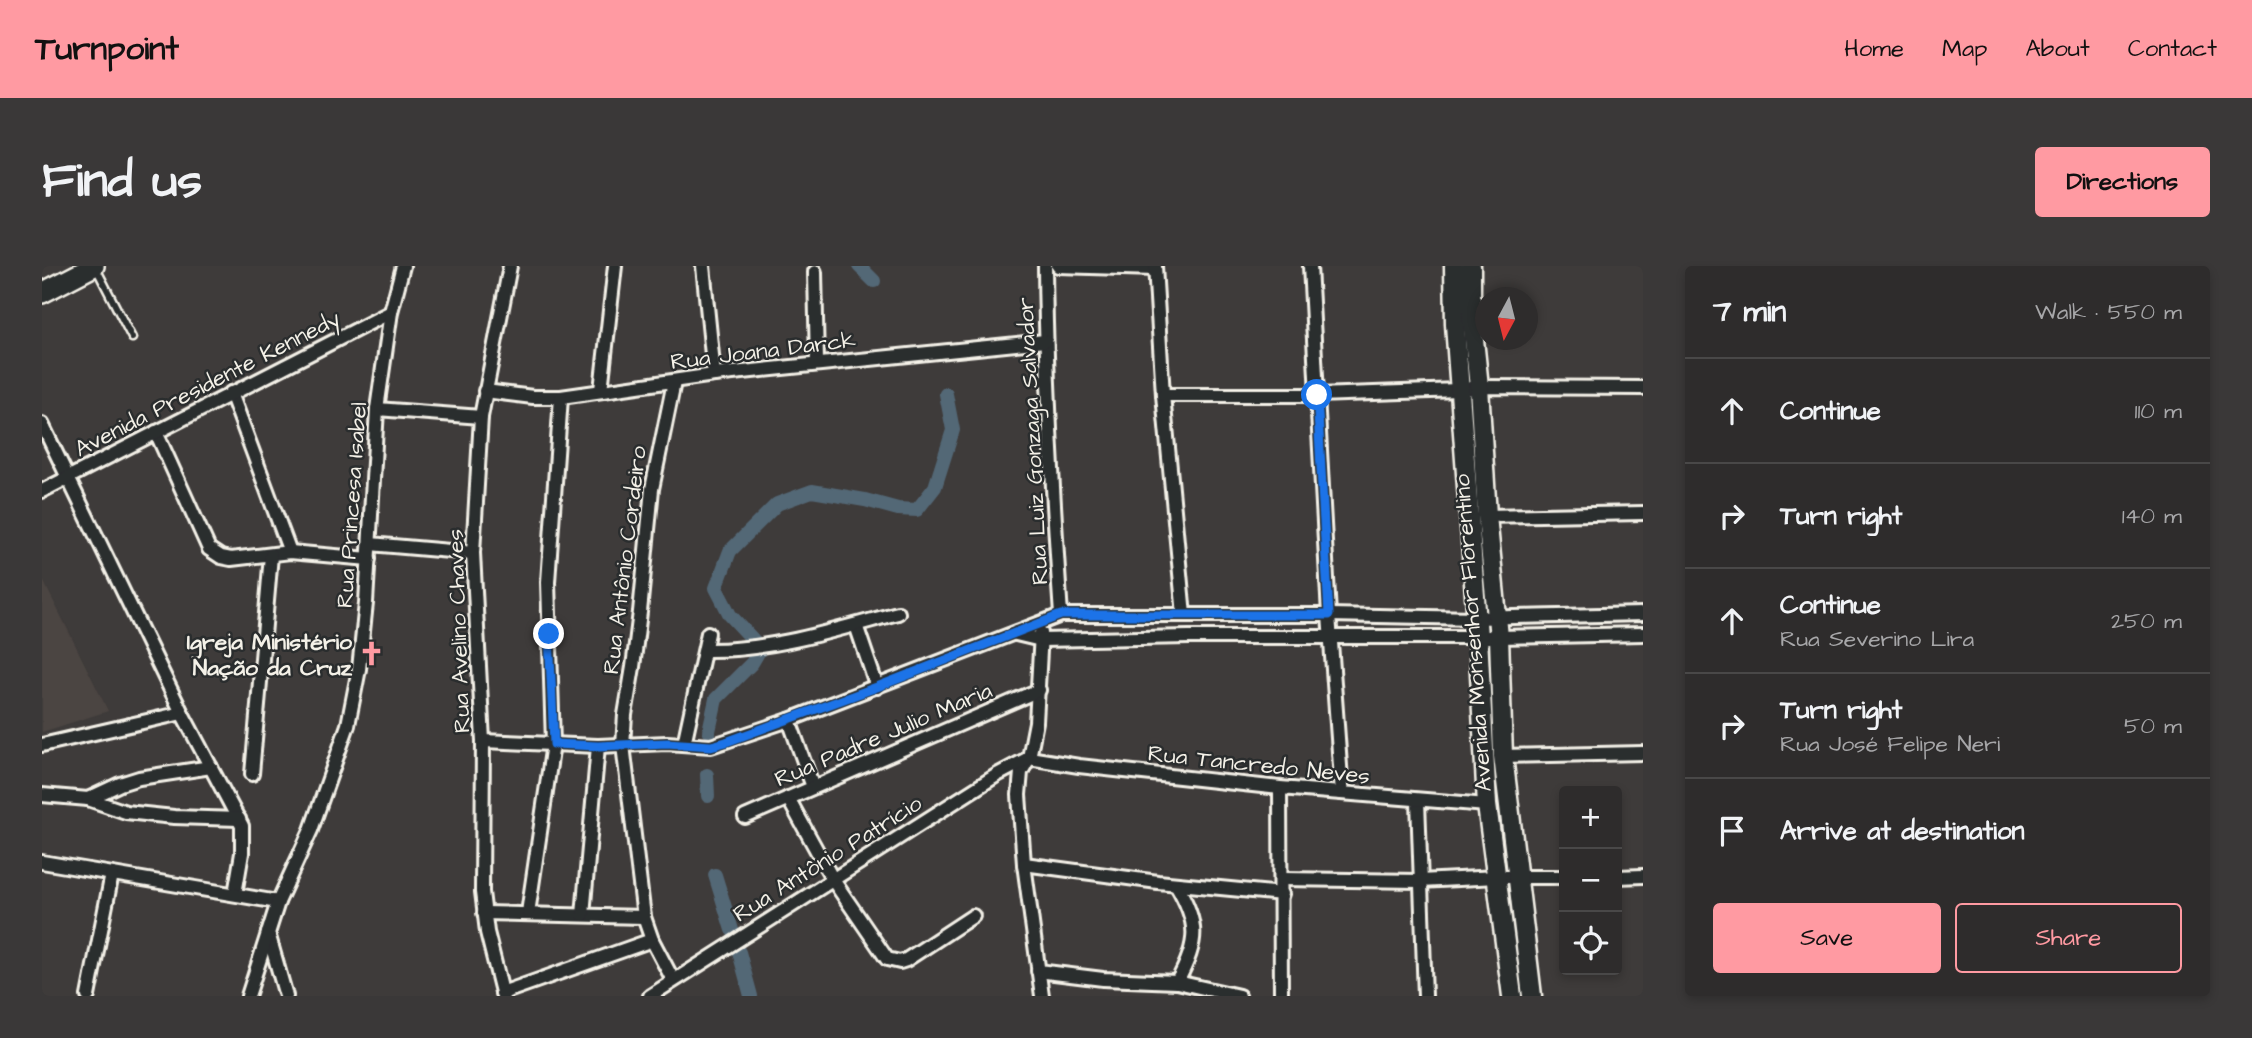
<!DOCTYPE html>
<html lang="en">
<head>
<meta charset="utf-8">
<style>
	body { margin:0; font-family:"Architects Daughter",sans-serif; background:#3a3838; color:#f1f3f6 }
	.controls { position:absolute; right:21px; bottom:21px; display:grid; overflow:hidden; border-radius:7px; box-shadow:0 4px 10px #0003 }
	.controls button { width:63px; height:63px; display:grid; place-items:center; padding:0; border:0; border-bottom:2px solid #494848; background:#2e2c2c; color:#f1f3f6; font:35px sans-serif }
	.compass { position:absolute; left:1433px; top:21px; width:63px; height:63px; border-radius:50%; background:#2e2c2c; box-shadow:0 4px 10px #0003; rotate:187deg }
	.stop { position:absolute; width:21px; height:21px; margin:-16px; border:5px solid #1a73e8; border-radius:50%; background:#fff }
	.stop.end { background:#1a73e8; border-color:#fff; box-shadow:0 2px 7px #0008 }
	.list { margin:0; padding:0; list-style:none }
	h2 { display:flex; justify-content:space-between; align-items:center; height:91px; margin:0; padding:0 28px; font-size:30px }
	h2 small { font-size:23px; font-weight:400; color:#a7a7a9 }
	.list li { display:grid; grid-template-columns:46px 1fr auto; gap:21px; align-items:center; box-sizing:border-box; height:105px; padding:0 28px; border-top:2px solid #494848 }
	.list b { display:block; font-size:26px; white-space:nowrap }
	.list p { margin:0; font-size:23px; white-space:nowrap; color:#a7a7a9 }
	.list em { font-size:23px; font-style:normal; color:#a7a7a9 }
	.actions { display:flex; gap:14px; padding:21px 28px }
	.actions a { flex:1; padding:16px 0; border:2px solid #ff9aa2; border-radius:7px; text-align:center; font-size:24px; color:#ff9aa2 }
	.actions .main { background:#ff9aa2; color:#111 }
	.icon { flex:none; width:38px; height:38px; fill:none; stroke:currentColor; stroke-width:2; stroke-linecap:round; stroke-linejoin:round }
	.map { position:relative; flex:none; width:1601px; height:730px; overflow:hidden; border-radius:7px }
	header { display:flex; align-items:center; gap:42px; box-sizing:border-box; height:98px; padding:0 35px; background:#ff9aa2; color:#111 }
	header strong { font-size:33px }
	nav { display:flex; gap:38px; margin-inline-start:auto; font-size:24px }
	.intro { display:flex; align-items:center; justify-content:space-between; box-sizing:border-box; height:168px; padding:0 42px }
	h1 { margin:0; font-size:49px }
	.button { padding:18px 32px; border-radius:7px; background:#ff9aa2; color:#111; font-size:24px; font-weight:700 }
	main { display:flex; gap:42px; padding:0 42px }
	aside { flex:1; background:#2e2c2c; border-radius:7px; box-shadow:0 4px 10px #0003 }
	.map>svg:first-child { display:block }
	.built { fill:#4c4542 }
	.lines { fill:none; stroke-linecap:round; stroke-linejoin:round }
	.canal { stroke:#536776; stroke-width:14 }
	.service-casing { stroke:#f4f1e8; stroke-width:11 }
	.minor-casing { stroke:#f4f1e8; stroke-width:18 }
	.secondary-casing { stroke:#f4f1e8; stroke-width:23 }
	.primary-casing { stroke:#f4f1e8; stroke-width:24 }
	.service { stroke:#2a2d2e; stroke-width:6 }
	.minor { stroke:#2a2d2e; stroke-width:12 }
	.secondary { stroke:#2a2d2e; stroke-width:18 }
	.primary { stroke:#2a2d2e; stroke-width:19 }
	.route { stroke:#1a73e8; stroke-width:9 }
	.labels { text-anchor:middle; stroke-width:5; stroke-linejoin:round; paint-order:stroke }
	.street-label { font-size:23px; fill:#f4f1e8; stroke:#2a2d2e }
	.poi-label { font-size:23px; font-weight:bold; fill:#f4f1e8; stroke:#2a2d2e; text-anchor:end }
</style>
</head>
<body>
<header>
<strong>Turnpoint</strong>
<nav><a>Home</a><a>Map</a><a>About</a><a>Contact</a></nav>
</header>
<div class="intro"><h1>Find us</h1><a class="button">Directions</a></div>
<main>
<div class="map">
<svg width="1601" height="730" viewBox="0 0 1601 730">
	<rect width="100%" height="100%" fill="#3e3b3a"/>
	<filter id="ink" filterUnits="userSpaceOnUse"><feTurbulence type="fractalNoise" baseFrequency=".0143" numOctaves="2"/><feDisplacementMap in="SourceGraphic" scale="14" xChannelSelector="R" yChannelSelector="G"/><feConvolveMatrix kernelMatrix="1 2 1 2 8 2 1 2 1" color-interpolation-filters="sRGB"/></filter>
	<g filter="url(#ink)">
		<polygon class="built" points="0,312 66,445 0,466"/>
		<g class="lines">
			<g class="canal">
				<polyline points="817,0 832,15"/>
				<polyline points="714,377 688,349 674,322 688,285 735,238 770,225 823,234 856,243 875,244 893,221 911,164 904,128"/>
				<polyline points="667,465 674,433 710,397 717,385"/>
				<polyline points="665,509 666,530"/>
				<polyline points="673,609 690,664"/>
				<polyline points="697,686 709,730"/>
			</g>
			<defs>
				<polyline id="service" points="54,2 90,72"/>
				<g id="minor">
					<polyline points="661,0 672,109"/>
					<path d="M1003 0C1004 117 1011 233 1019 349"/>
					<polyline points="1016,0 1113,3"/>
					<polyline points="1113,0 1121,129 1142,349"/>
					<polyline points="1268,0 1287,349 1300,527"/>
					<polyline points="773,6 775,97"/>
					<polyline points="559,124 573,0"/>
					<polyline points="443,125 491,131 519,131 672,109 1003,75"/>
					<polyline points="189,127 248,286"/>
					<polyline points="1121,129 1275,129 1417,124 1437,121 1601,122"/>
					<polyline points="335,143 439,151"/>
					<polyline points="0,158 140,447 200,560 200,587 193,628"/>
					<polyline points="114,166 167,283 179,291 189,293 248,286 327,293"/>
					<polyline points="0,225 349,46"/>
					<polyline points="1445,250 1601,247"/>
					<polyline points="328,278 431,287"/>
					<polyline points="814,359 835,421"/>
					<polyline points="999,367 994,456 987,492 979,506 977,529 982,598 1000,730"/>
					<polyline points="974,368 999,374 1147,371 1457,371 1601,368"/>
					<path d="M663 384C729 385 793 364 856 347"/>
					<polyline points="747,454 771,521"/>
					<polyline points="441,475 556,480 625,477 669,480 747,454 1019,349 1287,349 1434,352 1601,348"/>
					<polyline points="642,478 666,367"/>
					<polyline points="0,479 140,447"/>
					<polyline points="1461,490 1601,487"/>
					<polyline points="210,508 229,289"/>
					<polyline points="1238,522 1239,730"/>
					<polyline points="0,529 46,533 84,546 132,551 197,553"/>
					<polyline points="746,532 791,614 845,693 858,696 864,694 931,650"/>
					<polyline points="46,533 78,518 97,512 169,501"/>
					<polyline points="1376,535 1383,730"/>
					<polyline points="703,551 997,424"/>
					<polyline points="0,596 236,636"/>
					<polyline points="982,598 1116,616 1240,628"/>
					<polyline points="1575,611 1601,610"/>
					<polyline points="1240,613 1378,615 1455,611 1522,611"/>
					<path d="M1134 618C1157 657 1157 676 1135 716"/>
					<polyline points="442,647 602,651"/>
					<polyline points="486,647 511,478 506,316 519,131"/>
					<polyline points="541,649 556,480"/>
					<polyline points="226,667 244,730"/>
					<polyline points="996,705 1061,713 1135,716 1197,730"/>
					<polyline points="631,714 610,674 602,651 581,479 583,449 591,401 598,346 610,223 632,116"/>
					<polyline points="460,727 610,674"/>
					<polyline points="46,730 70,608"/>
					<polyline points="206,730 236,636 269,564 306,459 317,403 324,337 335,143 349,46 361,0"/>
					<polyline points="461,730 445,666 440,626 441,475 431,287 439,151 468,0"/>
					<polyline points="608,730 955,509 987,492 1037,500 1238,522 1445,539"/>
				</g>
				<g id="secondary">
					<polyline points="1412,0 1413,58 1436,371 1445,539 1470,730"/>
					<polyline points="1429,0 1429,45 1437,121 1445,250 1457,371 1461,490 1490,730"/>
				</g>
				<polyline id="primary" points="0,27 52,0"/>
			</defs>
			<use href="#service" class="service-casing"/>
			<use href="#minor" class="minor-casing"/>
			<use href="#secondary" class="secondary-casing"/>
			<use href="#primary" class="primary-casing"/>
			<use href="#service" class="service"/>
			<use href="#minor" class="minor"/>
			<use href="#secondary" class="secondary"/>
			<use href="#primary" class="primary"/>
		</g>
	</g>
	<g class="lines" filter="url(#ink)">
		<polyline class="route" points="507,368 512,478 556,480 625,477 669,480 684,476 835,421 1019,349 1287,349 1275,129"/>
	</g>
	<defs>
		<symbol id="church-bare" viewBox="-9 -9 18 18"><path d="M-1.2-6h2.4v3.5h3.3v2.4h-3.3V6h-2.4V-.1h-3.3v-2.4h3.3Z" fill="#ff9aa2" stroke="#2a2d2e" stroke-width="2.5" paint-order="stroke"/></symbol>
	</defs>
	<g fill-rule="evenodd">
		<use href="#church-bare" x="312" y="370" width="35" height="35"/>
	</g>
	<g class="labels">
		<g class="street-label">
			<text transform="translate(721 84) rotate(-7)" y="8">Rua Joana Darck</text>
			<text transform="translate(165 117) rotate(-27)" y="8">Avenida Presidente Kennedy</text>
			<text transform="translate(990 175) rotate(-93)" y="8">Rua Luiz Gonzaga Salvador</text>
			<text transform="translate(309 239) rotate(-86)" y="8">Rua Princesa Isabel</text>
			<text transform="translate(582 294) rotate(-83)" y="8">Rua Antônio Cordeiro</text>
			<text transform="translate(416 365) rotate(-92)" y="8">Rua Avelino Chaves</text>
			<text transform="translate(1430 367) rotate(-94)" y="8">Avenida Monsenhor Florentino</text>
			<text transform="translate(841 468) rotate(-23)" y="8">Rua Padre Julio Maria</text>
			<text transform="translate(1217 498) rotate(6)" y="8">Rua Tancredo Neves</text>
			<text transform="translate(785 592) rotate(-32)" y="8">Rua Antônio Patrício</text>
		</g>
		<g class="poi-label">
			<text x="310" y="383">Igreja Ministério<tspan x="310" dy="26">Nação da Cruz</tspan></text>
		</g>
	</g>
</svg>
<div class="controls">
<button>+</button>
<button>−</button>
<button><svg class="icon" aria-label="locate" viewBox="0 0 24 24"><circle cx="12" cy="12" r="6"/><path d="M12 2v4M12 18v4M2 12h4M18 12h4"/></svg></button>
</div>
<svg class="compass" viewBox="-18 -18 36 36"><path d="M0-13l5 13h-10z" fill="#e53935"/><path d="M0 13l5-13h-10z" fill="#a7a7a9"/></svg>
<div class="stop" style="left:1275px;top:129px"></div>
<div class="stop end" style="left:507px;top:368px"></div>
</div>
<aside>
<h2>7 min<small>Walk · 550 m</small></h2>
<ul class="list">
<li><svg class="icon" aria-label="ahead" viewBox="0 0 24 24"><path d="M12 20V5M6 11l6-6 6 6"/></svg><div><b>Continue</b></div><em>110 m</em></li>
<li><svg class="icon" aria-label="right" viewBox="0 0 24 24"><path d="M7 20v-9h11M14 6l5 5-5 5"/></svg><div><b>Turn right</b></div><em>140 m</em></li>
<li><svg class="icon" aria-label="ahead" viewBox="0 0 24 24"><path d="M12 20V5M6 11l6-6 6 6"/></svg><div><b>Continue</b><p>Rua Severino Lira</p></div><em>250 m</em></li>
<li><svg class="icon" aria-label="right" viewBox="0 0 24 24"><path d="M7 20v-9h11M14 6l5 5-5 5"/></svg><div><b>Turn right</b><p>Rua José Felipe Neri</p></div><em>50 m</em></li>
<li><svg class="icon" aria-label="arrive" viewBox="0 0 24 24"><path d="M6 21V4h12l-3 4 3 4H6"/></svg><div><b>Arrive at destination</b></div></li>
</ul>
<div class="actions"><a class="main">Save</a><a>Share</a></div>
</aside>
</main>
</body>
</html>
